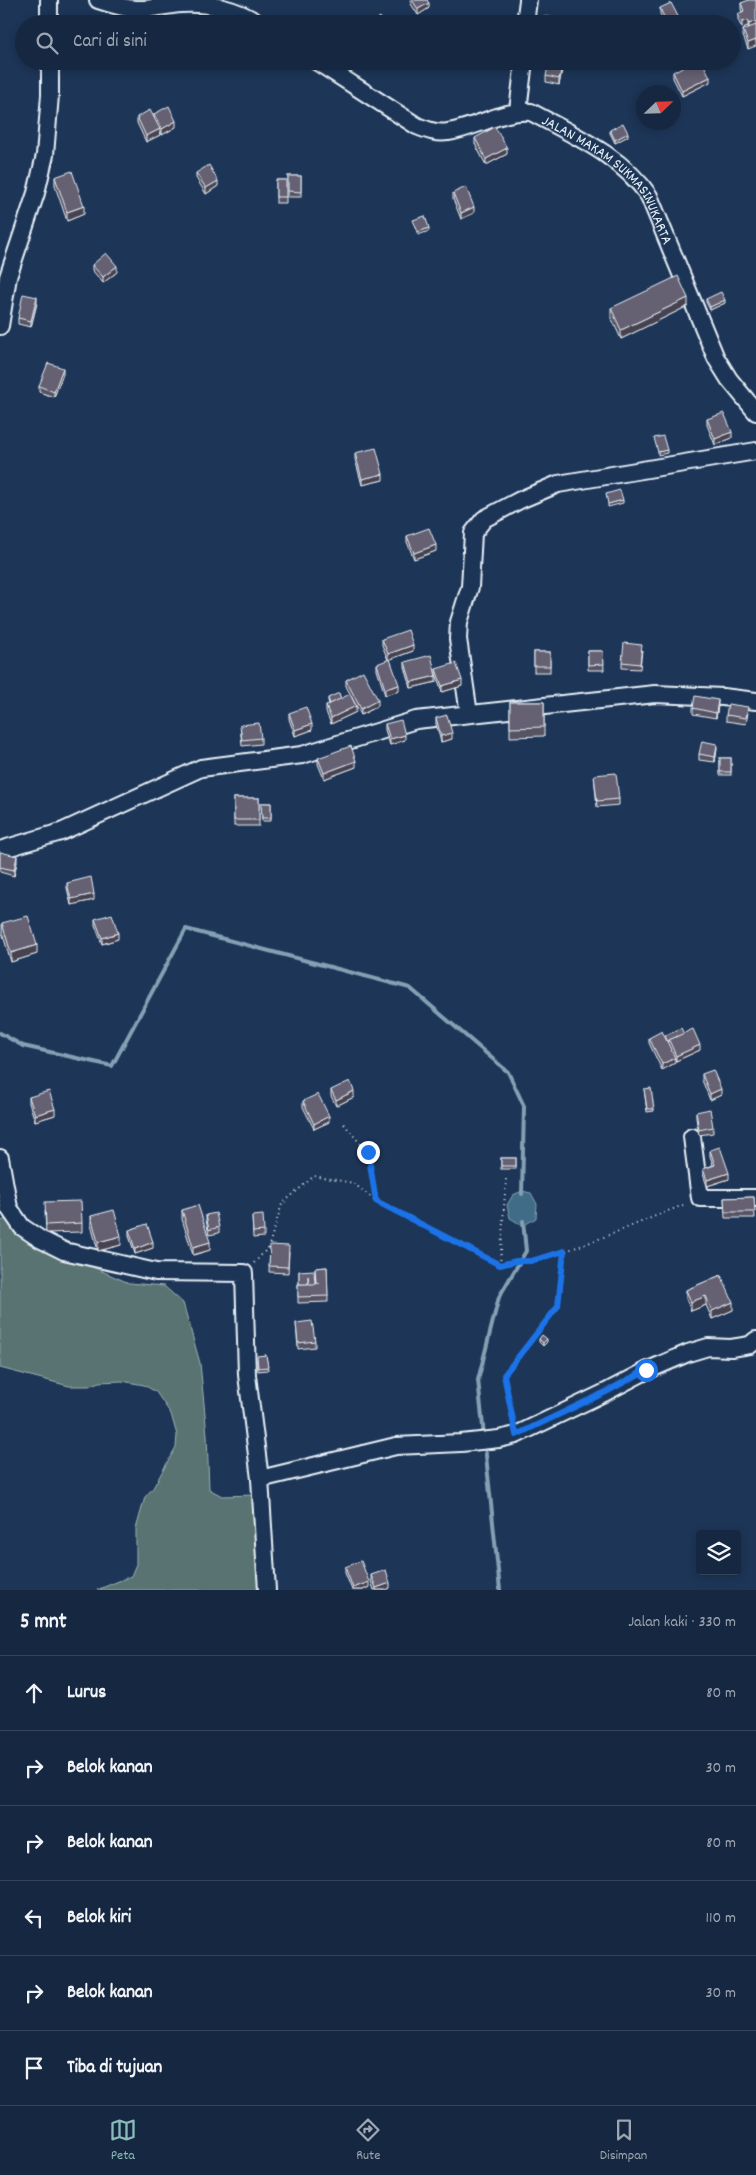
<!DOCTYPE html>
<html lang="id">
<head>
<meta charset="utf-8">
<style>
	body { margin:0; font-family:Dekko,sans-serif; background:#1f3048; color:#f1f3f6 }
	.controls { position:absolute; right:15px; bottom:15px; display:grid; overflow:hidden; border-radius:5px; box-shadow:0 2px 8px #0003 }
	.controls button { width:45px; height:45px; display:grid; place-items:center; padding:0; border:0; border-bottom:1px solid #35445a; background:#162841; color:#f1f3f6; font:25px sans-serif }
	.compass { position:absolute; left:636px; top:85px; width:45px; height:45px; border-radius:50%; background:#162841; box-shadow:0 2px 8px #0003; rotate:67deg }
	.stop { position:absolute; width:15px; height:15px; margin:-11px; border:4px solid #1a73e8; border-radius:50%; background:#fff }
	.stop.end { background:#1a73e8; border-color:#fff; box-shadow:0 1px 5px #0008 }
	.list { margin:0; padding:0; list-style:none }
	h2 { display:flex; justify-content:space-between; align-items:center; height:65px; margin:0; padding:0 20px; font-size:21px }
	h2 small { font-size:16px; font-weight:400; color:#9ea6b1 }
	.list li { display:grid; grid-template-columns:32px 1fr auto; gap:15px; align-items:center; box-sizing:border-box; height:75px; padding:0 20px; border-top:1px solid #35445a }
	.list b { display:block; font-size:19px; white-space:nowrap }
	.list em { font-size:16px; font-style:normal; color:#9ea6b1 }
	.icon { flex:none; width:28px; height:28px; fill:none; stroke:currentColor; stroke-width:2; stroke-linecap:round; stroke-linejoin:round }
	.map { position:relative; flex:none; width:756px; height:1590px; overflow:hidden }
	.search { position:absolute; background:#162841; box-shadow:0 2px 8px #0003; left:15px; right:15px; top:15px; height:55px; display:flex; align-items:center; gap:12px; box-sizing:border-box; padding:0 18px; border-radius:28px; color:#9ea6b1; font-size:19px }
	.sheet { height:515px; background:#162841 }
	nav { display:flex; justify-content:space-around; align-items:center; box-sizing:border-box; height:70px; border-top:1px solid #35445a; background:#162841; font-size:14px; color:#9ea6b1 }
	nav a { display:grid; justify-items:center; gap:2px }
	nav .on { color:#8bbbb9 }
	.map>svg:first-child { display:block }
	.green { fill:#587371; stroke:#a0b2b4 }
	.water { fill:#416c87; stroke:#84a1b4 }
	.lines { fill:none; stroke-linecap:round; stroke-linejoin:round }
	.stream { stroke:#84a1b4; stroke-width:4 }
	.minor-casing { stroke:#e8f1f8; stroke-width:20 }
	.path { stroke:#e8f1f8; stroke-width:2; stroke-dasharray:1 4; stroke-linecap:butt }
	.minor { stroke:#1d3557; stroke-width:16 }
	.wall { fill:#575362; stroke:#e8f1f8 }
	.shaded-wall { fill:#474350; stroke:#e8f1f8 }
	.building { fill:#656072; stroke:#e8f1f8 }
	.route { stroke:#1a73e8; stroke-width:6 }
	.labels { text-anchor:middle; stroke-width:4; stroke-linejoin:round; paint-order:stroke }
	.street-label { font-size:15px; fill:#e8f1f8; stroke:#1d3557 }
</style>
</head>
<body>
<div class="map">
<svg width="756" height="1590" viewBox="0 0 756 1590">
	<rect width="100%" height="100%" fill="#1d3557"/>
	<filter id="ink" filterUnits="userSpaceOnUse"><feTurbulence type="fractalNoise" baseFrequency=".02" numOctaves="2"/><feDisplacementMap in="SourceGraphic" scale="10" xChannelSelector="R" yChannelSelector="G"/><feConvolveMatrix kernelMatrix="1 2 1 2 8 2 1 2 1" color-interpolation-filters="sRGB"/></filter>
	<g filter="url(#ink)">
		<polygon class="green" points="7,1218 51,1249 129,1283 164,1286 183,1303 200,1363 207,1435 209,1489 222,1496 254,1495 259,1590 97,1590 131,1576 136,1564 136,1529 145,1497 153,1488 176,1447 177,1435 171,1414 156,1392 144,1385 122,1381 99,1382 89,1386 69,1386 0,1368 0,1222"/>
		<polygon class="water" points="522,1191 531,1193 537,1204 536,1218 523,1226 510,1218 507,1205 513,1195"/>
		<g class="lines">
			<g class="stream">
				<polyline points="0,1033 23,1046 112,1066 186,929 410,988 508,1072 524,1106 522,1194"/>
				<polyline points="484,1436 478,1380 499,1297 526,1251 523,1221"/>
				<polyline points="485,1446 500,1590"/>
			</g>
			<defs>
				<g id="minor">
					<polyline points="49,0 49,24"/>
					<path d="M98 0C110 4 122 8 135 9 151 10 166 5 181 4 208 2 237 9 259 24"/>
					<polyline points="525,24 528,0"/>
					<path id="s1" d="M316 61 417 126C427 130 437 134 448 132 476 128 503 109 531 112 573 135 622 156 649 196L716 358 729 379 756 412"/>
					<polyline points="518,111 524,61"/>
					<polyline points="0,326 8,277 36,193 45,155 50,95 50,61"/>
					<polyline points="469,714 458,639 459,622 470,587 473,533 484,519 520,500 558,484 756,451"/>
					<polyline points="0,850 61,832 201,768 302,755 416,720 655,694 723,697 756,701"/>
					<polyline points="692,1137 700,1198 756,1198"/>
					<polyline points="0,1158 9,1208 22,1227 40,1239 64,1251 156,1272 244,1273 247,1375 260,1479 267,1590"/>
					<polyline points="260,1479 396,1446 461,1443 499,1439 516,1435 606,1392 646,1371 688,1353 708,1347 731,1348 750,1345 756,1340"/>
				</g>
			</defs>
			<use href="#minor" class="minor-casing"/>
			<g class="path">
				<polyline points="344,1124 367,1152 376,1201"/>
				<path d="M254 1263 268 1248 282 1204 314 1176 353 1183 376 1201 500 1265C511 1262 523 1263 534 1260 586 1247 636 1223 686 1204"/>
				<polyline points="500,1265 506,1179"/>
				<polyline points="513,1420 504,1375 559,1306 564,1251"/>
			</g>
			<use href="#minor" class="minor"/>
		</g>
		<g class="wall">
			<polygon points="411,0 427,0 429,8 418,15 411,4"/>
			<polygon points="756,0 748,49 743,36 743,30 749,28 748,26 742,28 738,20 738,14 742,12 741,9 741,3"/>
			<polygon points="660,8 681,24 665,24 660,14"/>
			<polygon points="365,61 380,61 370,69"/>
			<polygon points="564,61 559,85 546,82 546,76"/>
			<polygon points="673,72 710,82 682,96 673,78"/>
			<polygon points="154,114 176,127 162,135 160,131 160,135 146,142 137,123 137,117 154,118"/>
			<polygon points="610,130 628,136 615,143 610,133"/>
			<polygon points="475,138 507,154 486,165 475,144"/>
			<polygon points="196,173 218,186 206,194 196,178"/>
			<rect x="288" y="176" width="13" height="21"/>
			<polygon points="55,177 84,214 67,221 55,186"/>
			<rect x="276" y="180" width="10" height="23"/>
			<polygon points="453,193 474,213 461,219 453,199"/>
			<polygon points="92,265 117,272 103,283 92,270"/>
			<polygon points="706,299 725,303 710,310 706,302"/>
			<polygon points="37,303 31,327 18,324 18,318"/>
			<polygon points="688,306 621,339 611,317 611,308"/>
			<polygon points="63,374 54,397 39,392 39,386"/>
			<polygon points="707,419 732,438 715,445 707,425"/>
			<polygon points="355,453 383,480 362,485 355,459"/>
			<polygon points="407,536 436,551 414,559 407,542"/>
			<polygon points="382,639 413,651 388,660 382,645"/>
			<polygon points="642,650 640,669 622,668 622,662"/>
			<polygon points="588,651 603,651 604,670 588,670"/>
			<rect x="534" y="652" width="16" height="20"/>
			<polygon points="405,662 436,682 411,688 405,667"/>
			<polygon points="377,664 399,691 385,695 377,670"/>
			<polygon points="436,669 462,686 442,692 436,674"/>
			<polygon points="346,680 378,706 361,715 346,686"/>
			<polygon points="328,698 341,699 356,712 331,724 326,712 326,706 329,704 328,701"/>
			<polygon points="510,702 544,702 544,736 510,737"/>
			<polygon points="718,706 716,718 693,714 693,708"/>
			<polygon points="289,713 312,730 295,736 289,719"/>
			<polygon points="748,713 746,724 726,721 726,715"/>
			<polygon points="436,718 452,739 441,742 436,724"/>
			<polygon points="385,724 405,740 390,745 385,730"/>
			<polygon points="240,725 261,738 261,744 242,746"/>
			<polygon points="717,749 715,762 699,760 699,754"/>
			<polygon points="318,758 356,767 324,779 318,764"/>
			<rect x="720" y="758" width="11" height="17"/>
			<polygon points="594,775 619,799 619,805 597,807"/>
			<rect x="234" y="798" width="25" height="28"/>
			<polygon points="261,803 271,803 271,821 262,821"/>
			<polygon points="0,852 17,862 14,876 0,872"/>
			<polygon points="67,883 94,900 71,905 67,888"/>
			<polygon points="95,919 118,939 102,944 95,925"/>
			<polygon points="2,923 37,954 11,962 2,932"/>
			<polygon points="684,1034 700,1050 676,1061 675,1060 675,1063 662,1070 649,1043 649,1038 665,1037"/>
			<polygon points="702,1074 721,1095 710,1100 702,1080"/>
			<polygon points="644,1089 654,1109 654,1111 647,1112"/>
			<polygon points="331,1090 354,1097 336,1106 331,1096"/>
			<polygon points="29,1097 55,1115 35,1121 29,1103"/>
			<polygon points="303,1101 329,1122 314,1129 303,1107"/>
			<polygon points="696,1112 713,1127 713,1133 699,1135 696,1118"/>
			<polygon points="710,1150 729,1179 707,1186 703,1174 703,1169 713,1165 710,1156"/>
			<rect x="501" y="1158" width="15" height="11"/>
			<polygon points="754,1197 755,1218 725,1218 724,1198"/>
			<polygon points="182,1210 210,1250 193,1255 182,1219"/>
			<polygon points="45,1211 82,1223 82,1232 46,1233"/>
			<polygon points="206,1215 219,1227 219,1233 209,1235 206,1220"/>
			<polygon points="91,1216 121,1245 98,1251 91,1225"/>
			<polygon points="252,1216 264,1231 264,1237 253,1238"/>
			<polygon points="129,1230 153,1248 135,1254 129,1236"/>
			<polygon points="270,1245 289,1252 288,1273 269,1272"/>
			<polygon points="327,1267 328,1302 298,1303 298,1284 299,1284 299,1271 315,1284 316,1284 315,1268"/>
			<polygon points="721,1275 733,1310 712,1319 706,1305 691,1311 686,1299 686,1290"/>
			<polygon points="296,1323 315,1341 315,1347 298,1349"/>
			<polygon points="539,1339 547,1342 543,1346 539,1342"/>
			<polygon points="266,1355 268,1370 258,1371 257,1359"/>
			<polygon points="345,1567 369,1587 363,1590 352,1590 345,1573"/>
			<polygon points="371,1575 390,1588 386,1590 374,1590 371,1581"/>
		</g>
		<g class="shaded-wall">
			<polygon points="429,3 429,8 418,15 418,9"/>
			<polygon points="748,20 748,26 742,28 742,22"/>
			<polygon points="756,21 756,27 749,30 749,24"/>
			<polygon points="756,40 756,46 748,49 748,43"/>
			<polygon points="370,61 380,61 370,69"/>
			<polygon points="563,61 564,61 559,85 559,79"/>
			<polygon points="710,77 710,82 682,96 682,91"/>
			<polygon points="176,121 176,127 162,135 162,129"/>
			<polygon points="160,129 160,135 146,142 146,136"/>
			<polygon points="628,133 628,136 615,143 615,140"/>
			<polygon points="507,148 507,154 486,165 486,159"/>
			<polygon points="218,181 218,186 206,194 206,188"/>
			<polygon points="84,206 84,214 67,221 67,212"/>
			<polygon points="474,207 474,213 461,219 461,213"/>
			<polygon points="429,228 429,231 418,235 418,232"/>
			<polygon points="117,266 117,272 103,283 103,277"/>
			<polygon points="37,297 37,303 31,327 31,321"/>
			<polygon points="688,298 688,306 621,339 621,330"/>
			<polygon points="725,300 725,303 710,310 710,307"/>
			<polygon points="63,368 63,374 54,397 54,392"/>
			<polygon points="732,432 732,438 715,445 715,439"/>
			<polygon points="667,450 667,453 658,455 658,452"/>
			<polygon points="383,474 383,480 362,485 362,479"/>
			<polygon points="623,500 623,503 608,507 608,504"/>
			<polygon points="436,545 436,551 414,559 414,553"/>
			<polygon points="413,645 413,651 388,660 388,654"/>
			<polygon points="436,676 436,682 411,688 411,682"/>
			<polygon points="462,680 462,686 442,692 442,686"/>
			<polygon points="399,685 399,691 385,695 385,689"/>
			<polygon points="378,700 378,706 361,715 361,709"/>
			<polygon points="718,700 718,706 716,718 716,713"/>
			<polygon points="356,706 356,712 331,724 331,718"/>
			<polygon points="312,724 312,730 295,736 295,730"/>
			<polygon points="452,733 452,739 441,742 441,736"/>
			<polygon points="405,735 405,740 390,745 390,739"/>
			<polygon points="717,744 717,749 715,762 715,757"/>
			<polygon points="356,761 356,767 324,779 324,773"/>
			<polygon points="17,856 17,862 14,876 14,870"/>
			<polygon points="94,894 94,900 71,905 71,899"/>
			<polygon points="118,933 118,939 102,944 102,938"/>
			<polygon points="37,945 37,954 11,962 11,953"/>
			<polygon points="700,1045 700,1050 676,1061 676,1056"/>
			<polygon points="675,1058 675,1063 662,1070 662,1064"/>
			<polygon points="721,1089 721,1095 710,1100 710,1094"/>
			<polygon points="354,1091 354,1097 336,1106 336,1100"/>
			<polygon points="55,1109 55,1115 35,1121 35,1115"/>
			<polygon points="329,1116 329,1122 314,1129 314,1124"/>
			<polygon points="729,1173 729,1179 707,1186 707,1180"/>
			<polygon points="121,1236 121,1245 98,1251 98,1242"/>
			<polygon points="153,1242 153,1248 135,1254 135,1249"/>
			<polygon points="210,1242 210,1250 193,1255 193,1247"/>
			<polygon points="706,1296 706,1305 691,1311 691,1302"/>
			<polygon points="733,1302 733,1310 712,1319 712,1311"/>
			<polygon points="547,1339 547,1342 543,1346 543,1343"/>
			<polygon points="369,1582 369,1587 363,1590 353,1590 353,1588"/>
			<polygon points="390,1583 390,1588 386,1590 376,1590 376,1588"/>
		</g>
		<g class="building">
			<polygon points="412,0 427,0 429,3 418,9"/>
			<polygon points="749,0 756,0 756,21 749,24 748,20 742,22 738,14 744,11 741,3"/>
			<polygon points="671,3 681,22 676,24 667,24 660,8"/>
			<polygon points="543,16 556,18 556,24 542,24"/>
			<polygon points="380,17 385,24 371,24"/>
			<polygon points="756,25 756,40 748,43 743,30"/>
			<polygon points="549,61 563,61 559,79 546,76"/>
			<polygon points="694,61 702,61 710,77 682,91 673,72"/>
			<polygon points="169,106 176,121 162,129 154,114"/>
			<polygon points="150,110 160,129 146,136 137,117"/>
			<polygon points="623,123 628,133 615,140 610,130"/>
			<polygon points="495,127 507,148 486,159 475,138"/>
			<polygon points="209,165 218,181 206,188 196,173"/>
			<polygon points="72,171 84,206 67,212 55,177"/>
			<polygon points="288,176 301,176 301,192 288,191"/>
			<rect x="276" y="180" width="10" height="17"/>
			<polygon points="466,187 474,207 461,213 453,193"/>
			<polygon points="425,216 429,228 418,232 413,220"/>
			<polygon points="106,253 117,266 103,277 92,265"/>
			<polygon points="678,276 688,298 621,330 611,308"/>
			<polygon points="721,292 725,300 710,307 706,299"/>
			<polygon points="23,294 37,297 31,321 18,318"/>
			<polygon points="48,363 63,368 54,392 39,386"/>
			<polygon points="724,413 732,432 715,439 707,419"/>
			<polygon points="663,436 667,450 658,452 654,438"/>
			<polygon points="376,448 383,474 362,479 355,453"/>
			<polygon points="620,490 623,500 608,504 606,494"/>
			<polygon points="429,528 436,545 414,553 407,536"/>
			<polygon points="408,630 413,645 388,654 382,639"/>
			<polygon points="624,643 642,645 640,664 622,662"/>
			<polygon points="588,651 603,651 604,664 588,665"/>
			<rect x="534" y="652" width="16" height="14"/>
			<polygon points="431,655 436,676 411,682 405,662"/>
			<polygon points="390,659 399,685 385,689 377,664"/>
			<polygon points="456,663 462,680 442,686 436,669"/>
			<polygon points="363,671 378,700 361,709 346,680"/>
			<polygon points="339,693 341,699 330,704 328,698"/>
			<polygon points="350,694 356,706 331,718 326,706"/>
			<polygon points="695,696 718,700 716,713 693,708"/>
			<polygon points="510,702 544,702 544,727 510,728"/>
			<polygon points="728,704 748,707 746,718 726,715"/>
			<polygon points="306,707 312,724 295,730 289,713"/>
			<polygon points="447,715 452,733 441,736 436,718"/>
			<polygon points="401,720 405,735 390,739 385,724"/>
			<polygon points="259,723 261,738 242,740 240,725"/>
			<polygon points="702,741 717,744 715,757 699,754"/>
			<polygon points="351,746 356,761 324,773 318,758"/>
			<rect x="720" y="758" width="11" height="14"/>
			<polygon points="616,773 619,799 597,801 594,775"/>
			<rect x="234" y="798" width="25" height="22"/>
			<polygon points="261,803 271,803 271,818 262,818"/>
			<polygon points="0,852 17,856 14,870 0,867"/>
			<polygon points="91,877 94,894 71,899 67,883"/>
			<polygon points="112,914 118,933 102,938 95,919"/>
			<polygon points="28,916 37,945 11,953 2,923"/>
			<polygon points="681,1028 684,1034 669,1040 668,1042 665,1036"/>
			<polygon points="693,1029 700,1045 676,1056 669,1040"/>
			<polygon points="662,1031 675,1058 662,1064 649,1038"/>
			<polygon points="713,1070 721,1089 710,1094 702,1074"/>
			<polygon points="350,1081 354,1091 336,1100 331,1090"/>
			<polygon points="651,1088 654,1109 647,1109 644,1089"/>
			<polygon points="49,1091 55,1109 35,1115 29,1097"/>
			<polygon points="318,1094 329,1116 314,1124 303,1101"/>
			<polygon points="710,1109 713,1127 699,1130 696,1112"/>
			<polygon points="720,1147 729,1173 707,1180 703,1169 715,1165 710,1150"/>
			<rect x="501" y="1158" width="15" height="8"/>
			<polygon points="754,1197 755,1212 725,1212 724,1198"/>
			<polygon points="81,1201 82,1223 46,1225 45,1202"/>
			<polygon points="198,1205 210,1242 193,1247 182,1210"/>
			<polygon points="114,1210 121,1236 98,1242 91,1216"/>
			<polygon points="216,1213 219,1227 209,1230 206,1215"/>
			<polygon points="263,1215 264,1231 253,1232 252,1216"/>
			<polygon points="147,1224 153,1242 135,1249 129,1230"/>
			<polygon points="270,1245 289,1246 288,1267 269,1266"/>
			<polygon points="327,1267 328,1296 298,1297 298,1284 320,1283 316,1282 315,1268"/>
			<polygon points="314,1270 315,1284 309,1284 308,1276 308,1284 299,1284 299,1271"/>
			<polygon points="721,1275 733,1302 712,1311 706,1296 691,1302 686,1290"/>
			<polygon points="312,1321 315,1341 298,1343 296,1323"/>
			<polygon points="542,1335 547,1339 543,1343 539,1339"/>
			<polygon points="266,1355 268,1367 258,1368 257,1356"/>
			<polygon points="361,1561 369,1582 353,1588 345,1567"/>
			<polygon points="386,1570 390,1583 376,1588 371,1575"/>
		</g>
	</g>
	<g class="lines" filter="url(#ink)">
		<polyline class="route" points="368,1152 376,1201 500,1265 516,1261 531,1261 564,1251 558,1306 504,1375 516,1435 606,1392 646,1370"/>
	</g>
	<g class="labels">
		<g class="street-label">
			<text dy="5" stroke="none"><textPath href="#s1" startOffset="344">JALAN MAKAM SUKMASINUKARTA</textPath></text>
		</g>
	</g>
</svg>
<div class="controls">
<button><svg class="icon" aria-label="layers" viewBox="0 0 24 24"><path d="M12 4l9 5-9 5-9-5zM3 14l9 5 9-5"/></svg></button>
</div>
<svg class="compass" viewBox="-18 -18 36 36"><path d="M0-13l5 13h-10z" fill="#e53935"/><path d="M0 13l5-13h-10z" fill="#9ea6b1"/></svg>
<div class="stop" style="left:646px;top:1370px"></div>
<div class="stop end" style="left:368px;top:1152px"></div>
<div class="search"><svg class="icon" aria-label="search" viewBox="0 0 24 24"><circle cx="10" cy="10" r="6"/><path d="M15 15l6 6"/></svg>Cari di sini</div>
</div>
<section class="sheet">
<h2>5 mnt<small>Jalan kaki · 330 m</small></h2>
<ul class="list">
<li><svg class="icon" aria-label="ahead" viewBox="0 0 24 24"><path d="M12 20V5M6 11l6-6 6 6"/></svg><div><b>Lurus</b></div><em>80 m</em></li>
<li><svg class="icon" aria-label="right" viewBox="0 0 24 24"><path d="M7 20v-9h11M14 6l5 5-5 5"/></svg><div><b>Belok kanan</b></div><em>30 m</em></li>
<li><svg class="icon" aria-label="right" viewBox="0 0 24 24"><path d="M7 20v-9h11M14 6l5 5-5 5"/></svg><div><b>Belok kanan</b></div><em>80 m</em></li>
<li><svg class="icon" aria-label="left" viewBox="0 0 24 24"><path d="M17 20v-9H6M10 6l-5 5 5 5"/></svg><div><b>Belok kiri</b></div><em>110 m</em></li>
<li><svg class="icon" aria-label="right" viewBox="0 0 24 24"><path d="M7 20v-9h11M14 6l5 5-5 5"/></svg><div><b>Belok kanan</b></div><em>30 m</em></li>
<li><svg class="icon" aria-label="arrive" viewBox="0 0 24 24"><path d="M6 21V4h12l-3 4 3 4H6"/></svg><div><b>Tiba di tujuan</b></div></li>
</ul>
</section>
<nav>
<a class="on"><svg class="icon" aria-label="map" viewBox="0 0 24 24"><path d="M3 6l6-2 6 2 6-2v14l-6 2-6-2-6 2zM9 4v14M15 6v14"/></svg>Peta</a>
<a><svg class="icon" aria-label="directions" viewBox="0 0 24 24"><path d="M12 3l9 9-9 9-9-9zM9 14v-3h6M13 9l2 2-2 2"/></svg>Rute</a>
<a><svg class="icon" aria-label="saved" viewBox="0 0 24 24"><path d="M7 4h10v16l-5-4-5 4z"/></svg>Disimpan</a>
</nav>
</body>
</html>
